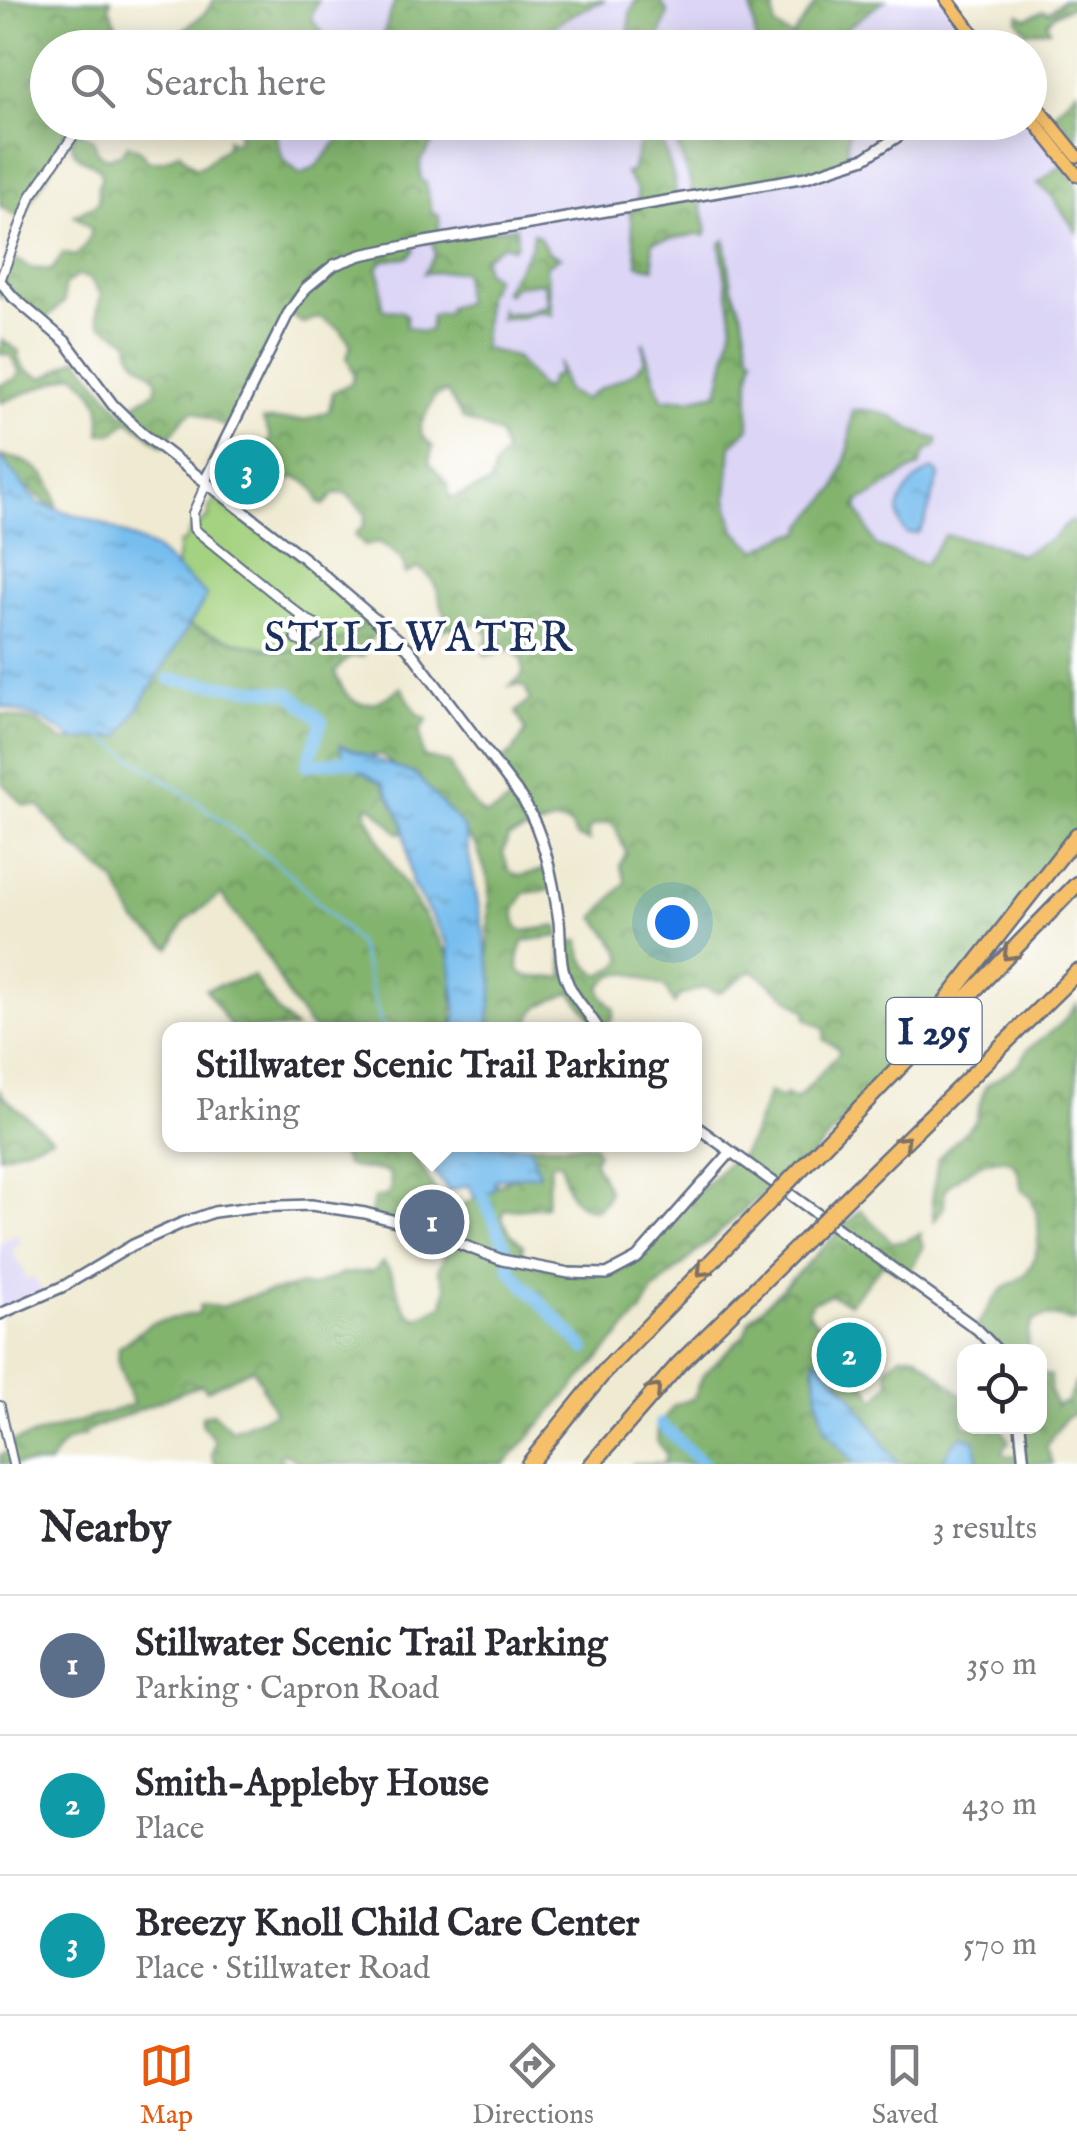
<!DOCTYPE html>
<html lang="en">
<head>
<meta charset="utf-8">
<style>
	body { margin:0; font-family:"IM FELL English",serif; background:#f2f2f3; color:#2b2b33 }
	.controls { position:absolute; right:30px; bottom:30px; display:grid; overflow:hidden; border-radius:20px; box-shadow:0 5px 25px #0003 }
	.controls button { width:90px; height:90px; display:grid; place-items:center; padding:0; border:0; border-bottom:2px solid #e1e1e2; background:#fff; color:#2b2b33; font:50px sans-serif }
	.you { position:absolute; left:672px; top:922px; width:35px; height:35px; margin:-25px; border:8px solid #fff; border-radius:50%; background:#1a73e8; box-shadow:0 0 0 15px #1a73e833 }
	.badge { display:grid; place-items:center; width:65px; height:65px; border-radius:50%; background:#ea580c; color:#fff; font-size:32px; font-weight:700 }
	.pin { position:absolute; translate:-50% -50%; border:5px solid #fff; box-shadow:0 2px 10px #0006 }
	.popup { position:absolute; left:162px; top:1022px; width:540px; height:130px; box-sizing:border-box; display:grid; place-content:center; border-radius:20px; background:#fff; filter:drop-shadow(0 2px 8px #0005); font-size:32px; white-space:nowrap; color:#7c7c81 }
	.popup b { font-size:38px; color:#2b2b33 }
	.popup::after { content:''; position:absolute; left:50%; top:100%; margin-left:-20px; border:20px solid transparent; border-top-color:#fff }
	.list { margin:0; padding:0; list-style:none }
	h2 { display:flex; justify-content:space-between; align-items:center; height:130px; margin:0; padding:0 40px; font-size:42px }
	h2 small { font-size:32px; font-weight:400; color:#7c7c81 }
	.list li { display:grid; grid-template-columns:65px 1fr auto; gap:30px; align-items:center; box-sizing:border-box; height:140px; padding:0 40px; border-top:2px solid #e1e1e2 }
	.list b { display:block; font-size:38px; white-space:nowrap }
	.list p { margin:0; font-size:32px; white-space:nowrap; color:#7c7c81 }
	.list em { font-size:32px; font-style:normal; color:#7c7c81 }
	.icon { flex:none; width:55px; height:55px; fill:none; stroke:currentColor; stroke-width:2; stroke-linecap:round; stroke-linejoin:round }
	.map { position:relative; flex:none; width:1077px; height:1464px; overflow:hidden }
	.search { position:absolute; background:#fff; box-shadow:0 5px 25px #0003; left:30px; right:30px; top:30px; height:110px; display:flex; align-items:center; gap:25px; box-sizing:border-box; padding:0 35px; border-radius:55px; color:#7c7c81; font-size:38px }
	.sheet { height:550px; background:#fff }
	nav { display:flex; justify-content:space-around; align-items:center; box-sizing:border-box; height:140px; border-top:2px solid #e1e1e2; background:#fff; font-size:28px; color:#7c7c81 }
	nav a { display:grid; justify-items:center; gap:5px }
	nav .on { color:#ea580c }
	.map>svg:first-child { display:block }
	.built { fill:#dcd5f6; fill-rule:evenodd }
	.grass { fill:#a4d280; stroke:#60806f; stroke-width:2.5 }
	.forest { fill:url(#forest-crowns); stroke:#4f7266; stroke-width:2.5; fill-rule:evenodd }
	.water { fill:url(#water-ripples); stroke:#4976a6; stroke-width:2.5 }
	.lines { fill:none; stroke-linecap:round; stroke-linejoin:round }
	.stream { stroke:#77beef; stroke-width:2.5 }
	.river { stroke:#77beef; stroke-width:12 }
	.minor-casing { stroke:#657086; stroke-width:12 }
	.tertiary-casing { stroke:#657086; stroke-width:14 }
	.primary-casing { stroke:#657086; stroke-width:16 }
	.motorway-casing { stroke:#657086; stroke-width:19 }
	.minor { stroke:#fff; stroke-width:8 }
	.tertiary { stroke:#fff; stroke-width:9 }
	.primary { stroke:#f6c06b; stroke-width:11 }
	.motorway { stroke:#f6c06b; stroke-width:14 }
	.motorway-bridge-casing { stroke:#657086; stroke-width:19; stroke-linecap:butt }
	.motorway-bridge { stroke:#f6c06b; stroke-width:14 }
	.oneway { stroke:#7e7064 }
	.labels { text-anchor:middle; stroke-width:8; stroke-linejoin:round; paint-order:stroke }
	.shield { fill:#fff; stroke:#5f6d8e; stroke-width:2.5 }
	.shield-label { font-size:38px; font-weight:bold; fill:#1b2f5e }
	.neighbourhood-label { font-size:42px; letter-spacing:2.5px; fill:#1b2f5e; stroke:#fff }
</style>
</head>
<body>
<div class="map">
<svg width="1077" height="1464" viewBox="0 0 1077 1464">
	<defs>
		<pattern id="forest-crowns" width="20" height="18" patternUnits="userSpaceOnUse" patternTransform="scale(2.5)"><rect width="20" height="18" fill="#83b46e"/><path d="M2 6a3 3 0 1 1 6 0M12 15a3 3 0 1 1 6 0" fill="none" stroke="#6a935e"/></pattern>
		<pattern id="water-ripples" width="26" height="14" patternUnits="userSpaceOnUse" patternTransform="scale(2.5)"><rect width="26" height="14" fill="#77beef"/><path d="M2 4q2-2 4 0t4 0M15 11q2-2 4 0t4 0" fill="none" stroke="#619bc5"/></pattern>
	</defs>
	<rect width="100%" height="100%" fill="#fff"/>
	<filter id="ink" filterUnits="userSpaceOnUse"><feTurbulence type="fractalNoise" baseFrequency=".01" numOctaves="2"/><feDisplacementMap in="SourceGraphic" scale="20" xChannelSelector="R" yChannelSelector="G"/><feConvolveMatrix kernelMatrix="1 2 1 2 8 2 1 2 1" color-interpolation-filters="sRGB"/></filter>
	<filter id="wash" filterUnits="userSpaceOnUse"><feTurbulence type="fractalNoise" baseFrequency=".0048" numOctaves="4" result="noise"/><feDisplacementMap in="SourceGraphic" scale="40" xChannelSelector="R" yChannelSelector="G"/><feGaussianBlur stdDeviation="2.25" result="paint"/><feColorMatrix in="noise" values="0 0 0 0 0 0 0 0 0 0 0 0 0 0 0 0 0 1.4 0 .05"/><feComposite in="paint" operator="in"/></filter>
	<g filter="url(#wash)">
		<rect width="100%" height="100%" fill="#efead1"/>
		<g class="built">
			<polygon points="318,0 395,0 379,47 289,48 323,34 311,19"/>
			<polygon points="605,0 636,0 628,47 538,48 544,34 571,15"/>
			<polygon points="660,0 750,0 757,47 656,48 668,13"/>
			<polygon points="885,0 948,0 984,48 821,48"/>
			<path d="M1030 122 1063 163 1045 178 1052 196 1077 233V526L1071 522 1052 539 1019 555 994 544 945 535 925 565 876 546 857 508 859 501 895 477 919 467 934 438 917 435 884 411 853 410 849 448 836 488 804 525 802 533 788 535 757 550 735 531 727 499 728 463 731 446 751 413 749 380 754 356 750 354 746 342 743 316 732 287 731 271 722 254 733 324 718 392 693 398 662 399 646 353 642 365 614 384 590 393 585 401 580 400 566 392 559 366 558 375 542 389 516 361 503 353 485 351 483 323 486 296 494 277 485 271 484 257 504 245 517 243 439 238 438 221 426 183 421 180 420 161 447 123H527L528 157 532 123H644L637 160 632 172 626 173 637 190 638 205 629 208 636 260 654 267 652 242 704 236 707 230 699 197 831 128 830 123ZM534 237 548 252 546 282 552 315 540 311 519 318H501L503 313H521L548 305 543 282 513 286V271L526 257Z"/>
			<polygon points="272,123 367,123 336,143 328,157 310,172 299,174 283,159"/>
			<polygon points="656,123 669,123 690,180 692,196 677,199"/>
			<polygon points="432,240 435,255 427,264 426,274 460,270 464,274 464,303 450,306 448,313 430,330 421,333 406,326 400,311 384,310 377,268 382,261 408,257 413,244"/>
			<polygon points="16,1234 22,1243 13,1249 14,1256 24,1271 25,1279 34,1278 45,1297 0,1314 0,1243"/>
		</g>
		<path class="grass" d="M220 493 371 616C328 674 240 646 185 624L175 575 179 543 185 541 197 517 196 526 209 517V508Z"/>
		<g class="forest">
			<polygon points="0,0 111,0 109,7 120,34 133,39 133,47 48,48 48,122 73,123 60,141 63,149 20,218 0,206"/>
			<path d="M213 0H318L311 19 324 34 289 47H217L212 39 203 35 191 41 187 47H168C178 27 206 20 213 0Z"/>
			<path d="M395 0H605C580 11 550 21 538 47H379Z"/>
			<polygon points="636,0 660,0 668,13 656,47 628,47 630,13"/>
			<polygon points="750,0 773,0 775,26 792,37 818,0 885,0 821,47 757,48"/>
			<polygon points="1063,0 1077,0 1077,4 1055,14 1047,23 1050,29 1027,32 1018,20 1019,14 1027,18 1043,10 1049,12"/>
			<polygon points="1077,90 1077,140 1055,112"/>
			<polygon points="830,122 832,128 849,126 847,148 852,162 832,170 699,197 707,230 705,236 700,234 652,242 654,268 638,265 629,208 638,205 637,190 625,173 632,172 644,123 656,123 674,178 677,198 692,195 690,180 669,123"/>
			<path d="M237 123H272L283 159 300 174C324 168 328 146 347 133 373 115 415 123 447 123L420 161 421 180 426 183 432 212 439 216V237L516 227 517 243 513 248 503 245 484 257 485 271 495 277 486 296 483 348 515 357 542 389 547 387 551 377 558 375 559 362 566 391 585 400C595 385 642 377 645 358 645 353 643 348 643 342L662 399 693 398 718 393 733 324 720 244 725 240 732 287 743 316 750 354 754 356 749 380V428L731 446 727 499 735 531 757 550 788 535 802 532 804 525 836 488 849 448 852 410C899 407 898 431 938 439L937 446 926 451 919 467C896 475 882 494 859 501L857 508 876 546 924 565 945 535 994 544 1019 555 1052 539 1071 521 1077 526V835L883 1080 782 1187 765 1178 763 1193 654 1290 641 1312 505 1464H301L285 1453 279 1456 286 1464H215L212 1455 215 1440 202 1425V1416L213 1413 232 1430 275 1413 253 1368 207 1390 201 1384 85 1432 84 1436C63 1440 59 1448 49 1464H0V1455L10 1452 9 1443 133 1405 118 1363 119 1347 151 1323 199 1313 200 1305 222 1307 248 1297 300 1285 310 1287 342 1274 374 1271 383 1262C402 1281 394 1310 418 1318L443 1305 446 1287 438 1270 449 1246 418 1230 370 1217 374 1198 388 1195 391 1186 390 1174C374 1166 360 1172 346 1165L337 1145H409L437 1194 438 1202 452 1211 536 1164 529 1145H594L597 1152 594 1162 609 1191 605 1201 595 1210C569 1206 565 1186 561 1163H551L546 1206 504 1210 502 1218 511 1234 523 1245 521 1261 584 1275 621 1267 733 1158 739 1159 750 1141 769 1092 785 1100V1094L796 1100 839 1053 838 1048 824 1040 825 1029 806 1018 807 1012 752 970 719 993 704 987 679 996 674 1004 665 987C640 981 623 958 600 987L602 995 614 1009 613 1018 604 1029H600L571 992C554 1002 526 1004 530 1029H488L489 882 476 845 383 756 372 755 370 760 408 832 398 833 373 807 367 806V814L388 858 453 962V1029H312L291 1001 270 962 221 894 185 921 170 948 136 922 115 881 73 846 39 806 24 805 2 783 0 714 37 722 63 741 114 737 125 728 185 624C211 635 273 656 301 651 319 648 337 640 352 636L371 616 382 626 365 646 363 656 349 657 335 672C349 711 370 712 401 687L418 715 428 719 420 730 423 757 450 763C452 776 474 809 486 815L498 810 518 794 497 764 512 753 526 731 516 712 530 700 525 687 520 685 510 686 523 675 522 659 510 649 486 656 482 650 489 636C481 623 472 620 460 631L450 627 439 631 446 617C436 595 442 585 419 568L405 574C406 558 390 549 378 542L365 546 354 535 363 526 366 515 347 494 335 493 324 505 319 503C317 488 307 480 293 477L281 486 269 480 276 466 262 451 271 439 263 420H305L329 411 333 392 351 383 354 375 347 357 351 345 340 329 319 317 303 323 289 314 230 429 194 411 184 417 163 446 128 420 114 433 100 434C103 402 98 394 74 374L0 403V385L15 379 20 372 10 355 0 354 2 340 19 351 18 359 27 371 44 378 78 358 124 415 137 402 155 392 157 381C146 361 132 370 129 341L100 324 97 314 101 294 90 279 78 275 64 286V302L44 321 9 291 0 298V287L10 256 31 268 52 270 63 253 74 256C84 251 89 239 91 228L74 215 98 203C99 198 98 192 98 187 98 184 101 182 101 179 104 156 73 170 71 139L77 130 93 139 98 153 107 158 121 154 128 145 141 151 148 161H163L179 152 195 168 204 165 228 145 227 139 236 143 239 136ZM432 240 435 255 424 273 460 271 464 275V303L450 306 447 313 431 315 430 330 421 332 406 326V315L400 311 384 310 382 307 381 279 377 268 382 261 408 257 414 251V244ZM447 392 463 419 499 434 505 453 495 465 490 484 450 499 448 484 429 463 433 447 422 436 421 425 435 396ZM553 822C567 822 571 823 576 837L589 841 588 831 592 826 609 822 615 826 626 853 620 865 626 882 595 917 620 950 623 960 617 967 600 975C586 967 580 957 580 941L561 943 564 977C531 977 506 983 524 941L560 936 558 926 524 931 518 928C511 907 517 910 524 893L552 890 548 869 519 876 509 871 503 853 508 837Z"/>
			<polygon points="1062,165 1077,185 1077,233 1052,196 1038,183"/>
			<path d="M533 233 539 236 548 252 560 257 546 266 552 315 540 311 519 318H501L500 321 501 309 503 313H521L548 305 543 282 514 286 508 294 504 292C512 271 533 254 533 233Z"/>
			<path d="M0 456C31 459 53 473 57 506L46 503 31 489 15 488 0 474Z"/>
			<polygon points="253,976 277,1011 295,1029 232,1029 206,989"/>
			<path d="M1077 1004V1320L1072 1322C1057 1316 1049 1314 1033 1321L1028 1333V1351H1000L977 1326C984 1315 991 1302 1000 1292 1007 1284 1018 1282 1026 1273 1043 1252 1041 1218 1030 1195L1022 1191C1020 1184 1020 1173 1016 1167 1002 1144 956 1177 945 1189L944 1207 934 1221 932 1201 938 1158 975 1122 985 1087 1020 1063 1028 1049 1061 1024Z"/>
			<polygon points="0,1091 4,1097 52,1138 0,1156"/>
			<path d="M861 1210 892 1242 905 1241 922 1233 919 1237 924 1246 906 1278 884 1263 850 1303 830 1295 812 1302 808 1310C811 1322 823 1324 826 1336L837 1343 831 1355 839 1371 855 1370 876 1400 889 1383 887 1368 901 1355H917L964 1397V1426L1000 1427 1009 1441 1003 1452 1007 1457 1022 1456 1019 1427 1040 1426V1374L1051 1376 1050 1390 1055 1405 1067 1402 1077 1380V1413L1066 1417 1046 1446 1053 1464H979L974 1449 958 1441 941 1464H898L873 1430 814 1367 826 1430 855 1464H631L664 1463 666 1455 657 1441 658 1427 674 1405 694 1398 703 1375 745 1334 749 1321Z"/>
		</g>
		<g class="water">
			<polygon points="0,456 37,503 101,523 155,549 207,596 121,736 75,740 42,720 0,706"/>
			<path d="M932 469 938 473 939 477 924 524 918 533 907 534C885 510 909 482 932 469Z"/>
			<polygon points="340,745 416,775 464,828 493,984 488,1029 454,1029 457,1012 448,944 412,884 403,822 383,784 344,761"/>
			<polygon points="415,1145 530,1145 539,1174 497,1179 493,1191 474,1197 469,1185 448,1191"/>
			<polygon points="815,1357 849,1392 898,1464 855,1464 826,1430 818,1399"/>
			<polygon points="963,1436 975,1441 979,1464 941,1464 952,1445"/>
		</g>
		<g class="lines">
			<polyline class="stream" points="99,735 201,805 290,874 358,943 383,1030"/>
			<g class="river">
				<polyline points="169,679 290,693 322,721 307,765 344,761 359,764"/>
				<polyline points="473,1144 482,1195 509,1254 510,1270 585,1349"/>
				<polyline points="661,1424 703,1464"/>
			</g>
		</g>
	</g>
	<g filter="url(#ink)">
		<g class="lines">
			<defs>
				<g id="minor">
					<polyline points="0,281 31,196 83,122"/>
					<path d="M207 482 193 513 194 529 304 618 316 624 318 636 306 644 297 640C293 631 295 622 304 618"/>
					<polyline points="0,1406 13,1464"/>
				</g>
				<g id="tertiary">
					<path d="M0 281 13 297 66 342 113 405 142 433 305 559 408 648 523 800C545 836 553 880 559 921 561 939 559 959 565 976 572 997 588 1011 599 1030"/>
					<polyline points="205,481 288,314 306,288 334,265 361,255 425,242 806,177 865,158 920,122"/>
					<polyline points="694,1125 977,1329 999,1352"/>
					<polyline points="0,1314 64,1286 133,1245 182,1223 214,1212 252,1207 311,1205 365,1213 407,1224 502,1260 569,1273 607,1274 637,1258 730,1153"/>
					<polyline points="1020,1426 1024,1464"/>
				</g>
				<g id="primary">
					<polyline points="947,0 984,48"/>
					<polyline points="1030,98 1077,156"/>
					<polyline points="1030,116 1077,175"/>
				</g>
				<g id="motorway">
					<polyline points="923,1031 1077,835"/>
					<polyline points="791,1179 1077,884"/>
					<polyline points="835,1210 1077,972"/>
					<polyline points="529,1464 604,1372 771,1200"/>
					<polyline points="592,1464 678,1365 814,1231"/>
				</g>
			</defs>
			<use href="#minor" class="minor-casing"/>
			<use href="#tertiary" class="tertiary-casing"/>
			<use href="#primary" class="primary-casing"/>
			<use href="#motorway" class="motorway-casing"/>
			<use href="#minor" class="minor"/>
			<use href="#tertiary" class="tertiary"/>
			<use href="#primary" class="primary"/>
			<use href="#motorway" class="motorway"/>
			<defs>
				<g id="motorway-bridge">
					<polyline points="771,1200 791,1179"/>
					<polyline points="814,1231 835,1210"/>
				</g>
			</defs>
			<use href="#motorway-bridge" class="motorway-bridge-casing"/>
			<use href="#motorway-bridge" class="motorway-bridge"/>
		</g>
		<defs><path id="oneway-chevron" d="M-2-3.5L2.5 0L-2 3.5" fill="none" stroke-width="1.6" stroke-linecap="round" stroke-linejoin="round" transform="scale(2.5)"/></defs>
		<g class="oneway">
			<use href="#oneway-chevron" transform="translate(1009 954) rotate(134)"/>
			<use href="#oneway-chevron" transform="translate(904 1142) rotate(-45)"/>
			<use href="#oneway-chevron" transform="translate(703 1270) rotate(134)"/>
			<use href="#oneway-chevron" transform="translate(655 1390) rotate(-47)"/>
		</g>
	</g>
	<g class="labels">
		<rect class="shield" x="886.5" y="998" width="95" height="66" rx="8"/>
		<g class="shield-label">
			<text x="934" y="1044">I 295</text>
		</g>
		<g class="neighbourhood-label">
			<text x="419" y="651">STILLWATER</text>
		</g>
	</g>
</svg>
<div class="controls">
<button><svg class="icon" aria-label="locate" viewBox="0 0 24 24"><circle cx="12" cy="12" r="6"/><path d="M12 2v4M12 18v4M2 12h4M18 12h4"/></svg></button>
</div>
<div class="you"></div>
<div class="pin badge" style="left:432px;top:1222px;background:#5c6f8a">1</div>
<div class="popup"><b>Stillwater Scenic Trail Parking</b>Parking</div>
<div class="pin badge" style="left:849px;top:1355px;background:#0f9aa8">2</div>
<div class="pin badge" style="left:247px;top:472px;background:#0f9aa8">3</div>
<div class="search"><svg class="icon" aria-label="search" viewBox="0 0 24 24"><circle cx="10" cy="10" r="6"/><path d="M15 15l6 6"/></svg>Search here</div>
</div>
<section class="sheet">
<h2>Nearby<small>3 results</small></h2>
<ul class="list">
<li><span class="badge" style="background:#5c6f8a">1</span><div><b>Stillwater Scenic Trail Parking</b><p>Parking · Capron Road</p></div><em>350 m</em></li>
<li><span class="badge" style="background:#0f9aa8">2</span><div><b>Smith-Appleby House</b><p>Place</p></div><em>430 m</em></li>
<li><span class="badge" style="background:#0f9aa8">3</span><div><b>Breezy Knoll Child Care Center</b><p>Place · Stillwater Road</p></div><em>570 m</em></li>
</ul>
</section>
<nav>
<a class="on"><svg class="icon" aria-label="map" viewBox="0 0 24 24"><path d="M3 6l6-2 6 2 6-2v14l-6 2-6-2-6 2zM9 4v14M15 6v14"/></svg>Map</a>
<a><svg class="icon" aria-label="directions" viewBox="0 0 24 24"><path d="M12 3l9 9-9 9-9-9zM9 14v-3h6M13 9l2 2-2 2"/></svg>Directions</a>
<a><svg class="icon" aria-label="saved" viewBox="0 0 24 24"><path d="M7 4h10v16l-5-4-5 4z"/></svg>Saved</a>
</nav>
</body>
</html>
